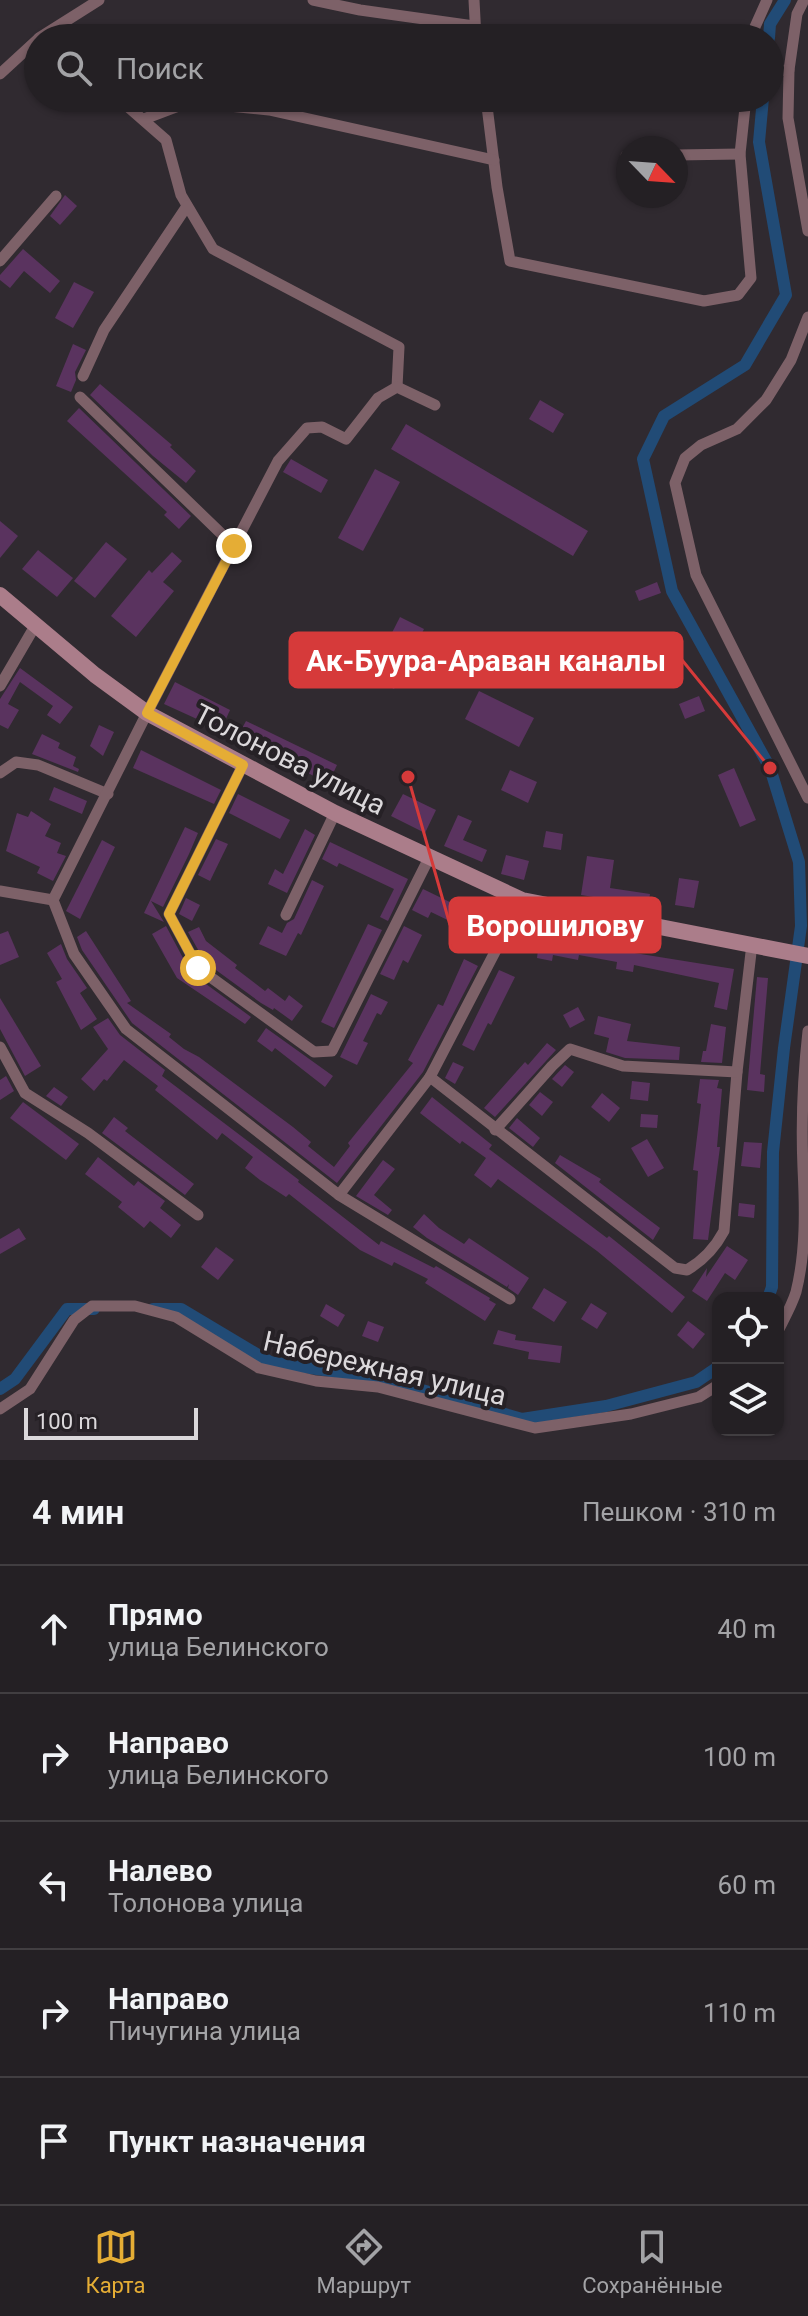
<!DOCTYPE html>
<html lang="ru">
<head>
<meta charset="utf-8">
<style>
	body { margin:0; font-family:Roboto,sans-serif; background:#302d31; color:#f1f3f6 }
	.controls { position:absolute; right:24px; bottom:24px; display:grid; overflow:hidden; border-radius:16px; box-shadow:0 2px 6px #0004 }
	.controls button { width:72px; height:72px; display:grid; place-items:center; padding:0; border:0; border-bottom:2px solid #413e41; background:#242024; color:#f1f3f6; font:40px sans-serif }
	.compass { position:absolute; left:616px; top:136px; width:72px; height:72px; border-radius:50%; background:#242024; box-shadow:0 2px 6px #0004; rotate:115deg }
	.scale { position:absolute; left:24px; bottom:20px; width:174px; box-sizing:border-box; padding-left:8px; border:4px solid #dbd8db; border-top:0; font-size:22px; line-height:28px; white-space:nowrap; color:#dbd8db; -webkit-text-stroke:6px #262126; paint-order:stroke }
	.stop { position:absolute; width:24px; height:24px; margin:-18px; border:6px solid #e5ad35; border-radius:50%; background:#fff }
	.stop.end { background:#e5ad35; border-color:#fff; box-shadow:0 2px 8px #0008 }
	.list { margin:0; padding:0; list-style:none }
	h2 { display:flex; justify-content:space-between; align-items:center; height:104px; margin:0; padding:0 32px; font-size:34px }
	h2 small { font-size:26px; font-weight:400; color:#a3a3a6 }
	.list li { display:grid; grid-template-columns:52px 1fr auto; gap:24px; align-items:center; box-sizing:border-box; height:128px; padding:0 32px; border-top:2px solid #413e41 }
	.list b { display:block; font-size:30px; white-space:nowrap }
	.list p { margin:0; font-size:26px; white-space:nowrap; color:#a3a3a6 }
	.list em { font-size:26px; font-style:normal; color:#a3a3a6 }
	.icon { flex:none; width:44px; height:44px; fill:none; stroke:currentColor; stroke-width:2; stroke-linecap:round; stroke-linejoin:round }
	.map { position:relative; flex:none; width:808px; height:1460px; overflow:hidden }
	.search { position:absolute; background:#242024; box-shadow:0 2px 6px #0004; left:24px; right:24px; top:24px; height:88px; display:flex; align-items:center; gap:20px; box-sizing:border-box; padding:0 28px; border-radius:44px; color:#a3a3a6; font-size:30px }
	.sheet { height:744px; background:#242024 }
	nav { display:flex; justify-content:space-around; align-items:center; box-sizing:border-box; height:112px; border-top:2px solid #413e41; background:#242024; font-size:22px; color:#a3a3a6 }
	nav a { display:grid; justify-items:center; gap:4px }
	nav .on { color:#e5ad35 }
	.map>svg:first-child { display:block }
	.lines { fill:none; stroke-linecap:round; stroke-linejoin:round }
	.canal { stroke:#214b76; stroke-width:12 }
	.building { fill:#5a335f }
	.street { stroke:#7d6168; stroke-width:11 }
	.secondary { stroke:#ab7d8a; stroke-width:16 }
	.route { stroke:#e5ad35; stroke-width:10 }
	.labels { text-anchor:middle; stroke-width:8; stroke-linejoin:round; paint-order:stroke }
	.street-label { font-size:28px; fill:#dbd8db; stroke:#262126 }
	.leader { fill:none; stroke:#d63a3a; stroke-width:3 }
	.callout-dot { fill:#d63a3a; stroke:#262126; stroke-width:3 }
	.callout { fill:#d63a3a; stroke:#d63a3a; stroke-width:3 }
	.callout-label { font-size:30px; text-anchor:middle; font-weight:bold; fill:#fff }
</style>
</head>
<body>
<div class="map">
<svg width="808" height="1460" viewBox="0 0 808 1460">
	<rect width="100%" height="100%" fill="#302a30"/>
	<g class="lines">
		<g class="canal">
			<polyline points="769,38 770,24 785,0"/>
			<polyline points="763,98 759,142 786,295 745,365 664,416 643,459 672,591 770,768 799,862 801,926 784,1048 773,1152 772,1287 768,1298"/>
			<polyline points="153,1309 181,1309 270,1362 384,1379 522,1419 606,1406 696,1382 718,1367"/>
			<polyline points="0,1389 15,1379 67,1309 94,1309"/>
		</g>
	</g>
	<g class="building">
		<polygon points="65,195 77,206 60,225 50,216"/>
		<polygon points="23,249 60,281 50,293 24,271 10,288 0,280 0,275"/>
		<polygon points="74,282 94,292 73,328 55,318"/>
		<polygon points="73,344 86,350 75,372 76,380 71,392 56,386"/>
		<polygon points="100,384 172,445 170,447 196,471 186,483 153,456 90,395"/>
		<polygon points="540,400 564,414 553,433 529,419"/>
		<polygon points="79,408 191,516 179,529 164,515 167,512 67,421"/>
		<polygon points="406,424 588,531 573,556 391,449"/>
		<polygon points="291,459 328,480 321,493 283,472"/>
		<polygon points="375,469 400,482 363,551 338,538"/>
		<polygon points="0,521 18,536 0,558"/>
		<polygon points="106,542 127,559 95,598 74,581"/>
		<polygon points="38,550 73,578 57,597 22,569"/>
		<polygon points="172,552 182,561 163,582 174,591 136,637 111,616 149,570 152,573"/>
		<polygon points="657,582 661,593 639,601 635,591"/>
		<polygon points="400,617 424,629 394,689 370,676"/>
		<polygon points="20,668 73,707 60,724 47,715 53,706 20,682 8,704 19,710 8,729 0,725 0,699"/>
		<polygon points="175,682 230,710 221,730 164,704"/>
		<polygon points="479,691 534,718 519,747 465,719"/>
		<polygon points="699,696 705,711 685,719 679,704"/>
		<polygon points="246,721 337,765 328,784 272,753 274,749 240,732"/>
		<polygon points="99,725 114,732 103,756 90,746"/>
		<polygon points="42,734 60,743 58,748 76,757 73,766 79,769 78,772 32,754"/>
		<polygon points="141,750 221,790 214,804 133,768"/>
		<polygon points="734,768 756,820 740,827 718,775"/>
		<polygon points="510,770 537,782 528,803 501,790"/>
		<polygon points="54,787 87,801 82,814 49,800"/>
		<polygon points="238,794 290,820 280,839 229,813"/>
		<polygon points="403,794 436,810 425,833 391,816"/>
		<polygon points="31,811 51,824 45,836 61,843 57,853 66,856 53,881 37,873 40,867 6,851 17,813 28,817"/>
		<polygon points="458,815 472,821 463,840 487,850 482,862 444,846"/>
		<polygon points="185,827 198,833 189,854 163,907 151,901 164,922 144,913"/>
		<polygon points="305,829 315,835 287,893 268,884 275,869 283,874"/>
		<polygon points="546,831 563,834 561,850 543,847"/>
		<polygon points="216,839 228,844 210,881 198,875"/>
		<polygon points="102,840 115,847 80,919 66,911"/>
		<polygon points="330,842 408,879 388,921 380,917 394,889 339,863 337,867 322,859"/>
		<polygon points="506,855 529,861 524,880 501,874"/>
		<polygon points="587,856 614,860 610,888 650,894 647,912 617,907 618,901 581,895"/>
		<polygon points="679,878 699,881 694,908 675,905"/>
		<polygon points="312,880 324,886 301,935 298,933 286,956 259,944 268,926 282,933 287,923 294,919"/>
		<polygon points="423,889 499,926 491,941 431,912 428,918 412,910"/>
		<polygon points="186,898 200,905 192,921 179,914"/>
		<polygon points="368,924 382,930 334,1028 321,1022"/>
		<polygon points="166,926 191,973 251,1017 245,1024 177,978 152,934"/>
		<polygon points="404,926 422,935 408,963 403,960 394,980 380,974"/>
		<polygon points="199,927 206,941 237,965 235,968 265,991 268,988 285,1001 289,995 303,1006 292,1021 274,1008 273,1010 261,1003 205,962 188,932"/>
		<polygon points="8,931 19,957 0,965 0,934"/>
		<polygon points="86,931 131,1001 127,1003 171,1034 169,1037 184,1049 199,1057 293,1127 311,1142 308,1146 334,1167 350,1146 348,1143 413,1063 408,1060 438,1004 443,1006 464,959 478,966 423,1072 337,1183 132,1023 82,950 77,937"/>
		<polygon points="516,931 535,935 535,937 734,969 727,1010 714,1007 719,983 634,965 633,972 616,969 617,962 579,955 578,960 553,955 552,961 537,958 538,950 513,945"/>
		<polygon points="61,944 67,959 87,988 80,993 97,1019 81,1030 56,982 62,979 47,953"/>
		<polygon points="499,970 515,977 491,1025 488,1023 474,1051 462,1045"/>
		<polygon points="757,977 768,978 760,1074 765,1075 764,1092 747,1090"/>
		<polygon points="371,994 388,1002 381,1015 377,1013 363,1041 368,1043 357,1065 340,1057"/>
		<polygon points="0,998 41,1066 25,1076 0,1029"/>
		<polygon points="578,1007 585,1020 570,1028 563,1015"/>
		<polygon points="598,1016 631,1024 627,1041 680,1047 679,1060 625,1058 606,1052 609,1038 594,1034"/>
		<polygon points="108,1018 120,1035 165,1070 162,1076 299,1180 298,1182 379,1245 381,1241 434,1268 436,1266 490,1298 489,1300 496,1304 485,1321 425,1283 428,1279 394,1262 392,1266 360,1250 289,1194 286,1197 260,1180 245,1168 253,1157 222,1133 217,1140 155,1090 158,1086 124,1060 107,1081 104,1079 94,1091 81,1079 108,1049 93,1027"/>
		<polygon points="711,1024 726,1027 722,1063 701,1062 703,1051 706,1051"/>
		<polygon points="266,1028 333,1076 325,1087 275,1048 272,1052 257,1041"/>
		<polygon points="547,1043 556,1050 495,1117 484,1108 525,1062 528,1065"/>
		<polygon points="453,1062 464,1067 455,1084 445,1078"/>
		<polygon points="565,1065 574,1072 562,1087 552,1079"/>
		<polygon points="6,1076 14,1091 0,1100 0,1080"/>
		<polygon points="700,1079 719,1080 717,1088 722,1089 717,1147 720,1147 708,1240 693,1239 698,1171 693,1170 701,1104 697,1103"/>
		<polygon points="632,1081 650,1083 648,1101 630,1099"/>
		<polygon points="54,1087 68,1097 61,1106 46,1096"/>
		<polygon points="540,1092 553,1102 542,1116 529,1105"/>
		<polygon points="602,1093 620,1108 609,1122 591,1107"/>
		<polygon points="432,1097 492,1145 489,1149 607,1238 609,1236 685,1297 672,1313 597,1251 498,1179 491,1188 474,1175 486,1158 462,1141 460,1144 420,1113"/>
		<polygon points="23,1102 79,1144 66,1160 10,1118"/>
		<polygon points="641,1114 658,1115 657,1128 640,1127"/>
		<polygon points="114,1117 128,1128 125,1131 194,1184 185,1195 102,1133"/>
		<polygon points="517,1118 540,1138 533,1147 509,1128"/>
		<polygon points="647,1139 664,1168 648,1177 631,1148"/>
		<polygon points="744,1142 762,1143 760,1168 741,1166"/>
		<polygon points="560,1155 601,1179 599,1182 660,1228 653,1240 555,1163"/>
		<polygon points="98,1157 134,1186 138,1181 165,1201 160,1208 181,1225 171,1238 150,1221 144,1228 118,1207 122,1202 85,1174"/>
		<polygon points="383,1160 395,1169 374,1195 392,1210 388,1215 356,1196"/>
		<polygon points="739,1203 755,1205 754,1218 738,1216"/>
		<polygon points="424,1214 439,1228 464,1244 469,1238 529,1278 518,1295 508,1288 509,1284 507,1287 427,1238 413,1227"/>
		<polygon points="19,1228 26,1239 0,1254 0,1239"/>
		<polygon points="727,1246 748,1260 735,1280 725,1273 707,1301 692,1291 707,1268 706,1277"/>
		<polygon points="216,1247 234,1260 218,1280 201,1267"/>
		<polygon points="544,1288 567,1302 554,1322 532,1308"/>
		<polygon points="591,1303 607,1313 597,1329 581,1319"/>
		<polygon points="326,1304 345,1315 338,1327 320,1316"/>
		<polygon points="368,1321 384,1327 378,1342 362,1336"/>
		<polygon points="688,1321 705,1334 693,1349 677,1335"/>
		<polygon points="498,1330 516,1335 515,1340 562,1346 560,1363 528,1359 529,1352 493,1344"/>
	</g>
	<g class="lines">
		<g class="street">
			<polyline points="313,0 360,10 474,26"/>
			<polyline points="474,0 476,38"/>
			<polyline points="804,0 797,14 789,70 788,118 808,231"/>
			<polyline points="39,38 99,0"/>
			<polyline points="750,38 767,0"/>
			<polyline points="770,71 789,70"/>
			<polyline points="0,74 38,39"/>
			<polyline points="118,98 166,140 181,195 213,249 399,347 397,387"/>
			<polyline points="486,98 497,187 510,261 704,301 738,295 751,278 740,154 746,98"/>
			<polyline points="144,119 189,102 269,110 494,160"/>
			<polyline points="676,155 740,154"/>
			<polyline points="626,156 628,156"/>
			<polyline points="0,261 56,196"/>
			<polyline points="808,317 791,360 766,400 737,429 701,445 685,458 675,483 696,575 808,798"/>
			<polyline points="83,376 104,330 187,206"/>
			<polyline points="80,397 234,546"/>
			<polyline points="0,686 35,626"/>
			<polyline points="243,765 169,914 198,968 314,1052 332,1051 429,858"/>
			<polyline points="0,773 16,762 38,765 108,794"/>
			<polyline points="0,891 53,900"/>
			<polyline points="53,900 147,713 278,461 307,428 322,427 346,439 378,398 397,387 435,405"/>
			<polyline points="53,900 74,954 126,1029 339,1195 510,1299"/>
			<polyline points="286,915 335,813"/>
			<polyline points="0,1047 25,1093 88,1133 198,1215"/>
			<path d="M430 1077 675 1268 687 1270C704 1260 715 1248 724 1231L737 1072 752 944"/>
			<polyline points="495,1130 552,1066 570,1049 623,1066 737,1072"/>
			<polyline points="339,1195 430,1077 522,900"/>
			<path d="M778 1331C784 1319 792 1305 796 1292 806 1252 805 1208 803 1168 801 1122 803 1076 808 1031"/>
			<polyline points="0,1409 30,1389 74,1320 92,1306 135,1306 176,1317 259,1368 316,1381 378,1387 535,1428 631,1414 699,1397 718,1385"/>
		</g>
		<polyline class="secondary" points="0,595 95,675 147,713 335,813 522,900 808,956"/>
	</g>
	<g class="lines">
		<polyline class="route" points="198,968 169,914 243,765 147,713 234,546"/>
	</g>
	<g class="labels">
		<g class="street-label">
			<text transform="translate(290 759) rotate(27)" y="10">Толонова улица</text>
			<text transform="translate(385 1368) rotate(13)" y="10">Набережная улица</text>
		</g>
	</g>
	<path class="leader" d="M770 768L682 660M408 777L450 925"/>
	<g class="callout-dot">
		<circle cx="770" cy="768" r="8"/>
		<circle cx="408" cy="777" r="8"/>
	</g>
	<g class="callout">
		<rect x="290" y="633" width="392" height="54" rx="8"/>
		<rect x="450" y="898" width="210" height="54" rx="8"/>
	</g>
	<g class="callout-label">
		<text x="486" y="671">Ак-Буура-Араван каналы</text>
		<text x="555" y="936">Ворошилову</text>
	</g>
</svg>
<div class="controls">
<button><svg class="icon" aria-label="locate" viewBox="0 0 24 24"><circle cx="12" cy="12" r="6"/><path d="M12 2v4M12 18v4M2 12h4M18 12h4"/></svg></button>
<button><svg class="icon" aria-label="layers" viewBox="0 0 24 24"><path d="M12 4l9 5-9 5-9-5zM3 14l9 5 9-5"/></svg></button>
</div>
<svg class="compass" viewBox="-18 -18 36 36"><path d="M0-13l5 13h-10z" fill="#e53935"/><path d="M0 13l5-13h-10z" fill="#a3a3a6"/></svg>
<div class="scale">100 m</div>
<div class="stop" style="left:198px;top:968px"></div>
<div class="stop end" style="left:234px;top:546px"></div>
<div class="search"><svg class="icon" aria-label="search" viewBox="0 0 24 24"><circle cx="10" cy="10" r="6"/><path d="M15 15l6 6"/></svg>Поиск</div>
</div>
<section class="sheet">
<h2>4 мин<small>Пешком · 310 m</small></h2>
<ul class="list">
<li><svg class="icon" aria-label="ahead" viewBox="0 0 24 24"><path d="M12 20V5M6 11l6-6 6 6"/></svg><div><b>Прямо</b><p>улица Белинского</p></div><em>40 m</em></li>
<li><svg class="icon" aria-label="right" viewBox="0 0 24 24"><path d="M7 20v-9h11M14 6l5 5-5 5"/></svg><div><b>Направо</b><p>улица Белинского</p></div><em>100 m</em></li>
<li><svg class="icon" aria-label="left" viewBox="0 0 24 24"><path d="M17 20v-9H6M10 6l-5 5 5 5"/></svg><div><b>Налево</b><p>Толонова улица</p></div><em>60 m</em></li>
<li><svg class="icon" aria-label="right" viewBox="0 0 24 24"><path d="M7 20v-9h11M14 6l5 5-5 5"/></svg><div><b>Направо</b><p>Пичугина улица</p></div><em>110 m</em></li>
<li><svg class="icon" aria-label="arrive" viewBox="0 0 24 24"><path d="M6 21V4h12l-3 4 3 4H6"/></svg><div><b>Пункт назначения</b></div></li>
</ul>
</section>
<nav>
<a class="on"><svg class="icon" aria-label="map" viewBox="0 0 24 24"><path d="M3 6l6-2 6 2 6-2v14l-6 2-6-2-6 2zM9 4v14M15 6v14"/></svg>Карта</a>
<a><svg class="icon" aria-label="directions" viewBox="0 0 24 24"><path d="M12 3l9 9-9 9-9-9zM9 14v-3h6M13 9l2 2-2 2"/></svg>Маршрут</a>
<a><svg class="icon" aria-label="saved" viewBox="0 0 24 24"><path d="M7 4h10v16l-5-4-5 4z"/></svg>Сохранённые</a>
</nav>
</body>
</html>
